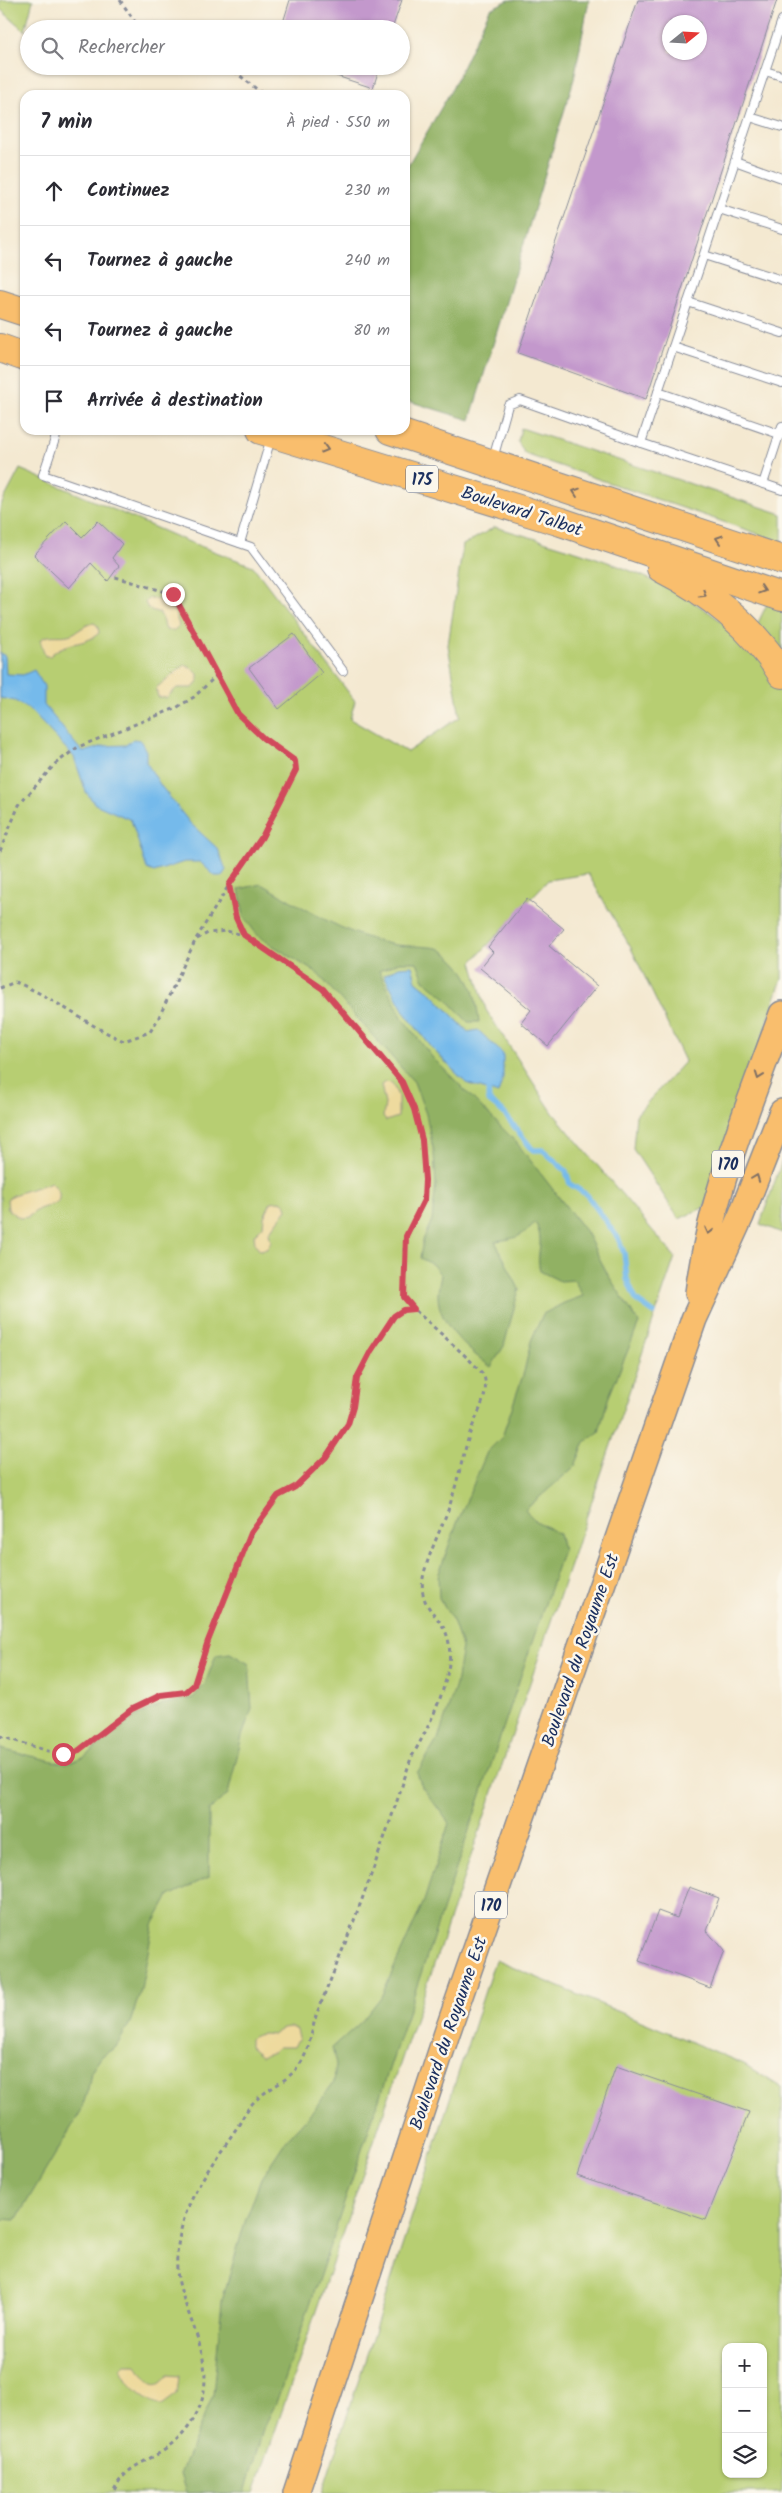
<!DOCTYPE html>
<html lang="fr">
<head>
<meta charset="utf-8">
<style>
	body { margin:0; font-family:Kalam,sans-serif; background:#f2f2f3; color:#2b2b33 }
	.controls { position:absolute; right:15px; bottom:15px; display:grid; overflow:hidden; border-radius:10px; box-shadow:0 1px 4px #0004 }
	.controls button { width:45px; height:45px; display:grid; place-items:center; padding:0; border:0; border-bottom:1px solid #e1e1e2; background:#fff; color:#2b2b33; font:25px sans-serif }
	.compass { position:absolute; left:662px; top:15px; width:45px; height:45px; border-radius:50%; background:#fff; box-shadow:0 1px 4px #0004; rotate:72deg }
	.stop { position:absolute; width:15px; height:15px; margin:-11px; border:4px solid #d1495b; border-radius:50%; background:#fff }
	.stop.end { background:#d1495b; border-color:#fff; box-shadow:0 1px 5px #0008 }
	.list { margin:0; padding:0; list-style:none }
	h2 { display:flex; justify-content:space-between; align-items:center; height:65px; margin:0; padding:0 20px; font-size:21px }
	h2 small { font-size:16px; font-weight:400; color:#7c7c81 }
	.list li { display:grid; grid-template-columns:32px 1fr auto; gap:15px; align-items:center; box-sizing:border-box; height:70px; padding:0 20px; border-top:1px solid #e1e1e2 }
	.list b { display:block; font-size:19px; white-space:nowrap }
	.list em { font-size:16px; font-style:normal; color:#7c7c81 }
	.icon { flex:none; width:28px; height:28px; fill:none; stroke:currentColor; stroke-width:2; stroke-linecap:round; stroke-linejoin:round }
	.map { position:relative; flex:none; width:782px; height:2493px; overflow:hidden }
	.search { position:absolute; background:#fff; box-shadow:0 1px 4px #0004; left:20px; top:20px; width:390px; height:55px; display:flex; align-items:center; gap:12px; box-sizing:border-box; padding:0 18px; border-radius:28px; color:#7c7c81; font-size:19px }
	.panel { position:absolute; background:#fff; box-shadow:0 1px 4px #0004; left:20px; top:90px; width:390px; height:345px; border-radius:15px }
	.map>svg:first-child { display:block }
	.green { fill:#b7ce72; stroke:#697e68; fill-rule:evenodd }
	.forest { fill:#91b164; stroke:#567061 }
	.sand { fill:#eeda9e; stroke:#84847e }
	.water { fill:#74baeb; stroke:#4874a4 }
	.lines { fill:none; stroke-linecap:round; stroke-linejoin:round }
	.stream { stroke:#74baeb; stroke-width:5.5 }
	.building { fill:#c398cc; fill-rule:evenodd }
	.lane-casing { stroke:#888c98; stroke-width:10 }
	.primary-casing { stroke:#888c98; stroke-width:28 }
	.highway-casing { stroke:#888c98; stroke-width:30 }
	.path { stroke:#888c98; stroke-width:3; stroke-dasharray:4 4; stroke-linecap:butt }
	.lane { stroke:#fff; stroke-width:8 }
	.primary { stroke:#f9be6d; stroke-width:25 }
	.highway { stroke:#f9be6d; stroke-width:28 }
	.oneway { stroke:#7f6f65 }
	.route { stroke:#d1495b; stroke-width:6 }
	.labels { text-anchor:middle; stroke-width:5; stroke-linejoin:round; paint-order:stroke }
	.shield { fill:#fbf7ec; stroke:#5e6b89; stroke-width:1 }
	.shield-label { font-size:16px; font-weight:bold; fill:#1b2f5e }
	.street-label { font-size:18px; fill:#1b2f5e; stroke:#fbf7ec }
</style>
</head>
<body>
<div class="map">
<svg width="782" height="2493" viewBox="0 0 782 2493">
	<rect width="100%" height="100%" fill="#fbf7ec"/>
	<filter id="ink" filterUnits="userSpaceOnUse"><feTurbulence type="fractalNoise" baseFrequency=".02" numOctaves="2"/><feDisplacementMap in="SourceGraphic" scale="10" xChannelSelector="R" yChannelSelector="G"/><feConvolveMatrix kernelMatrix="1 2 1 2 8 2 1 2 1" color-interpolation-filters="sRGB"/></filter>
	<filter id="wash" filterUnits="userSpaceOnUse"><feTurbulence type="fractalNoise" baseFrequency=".0096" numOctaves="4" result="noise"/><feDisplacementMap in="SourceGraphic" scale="20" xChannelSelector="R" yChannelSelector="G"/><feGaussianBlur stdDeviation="1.12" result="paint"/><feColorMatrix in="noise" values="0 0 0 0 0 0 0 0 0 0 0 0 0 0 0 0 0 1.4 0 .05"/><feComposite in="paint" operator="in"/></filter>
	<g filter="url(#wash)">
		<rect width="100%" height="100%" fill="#f4e9d1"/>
		<g class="green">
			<polygon points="0,0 33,0 25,31 0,9"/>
			<polygon points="521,428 782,514 782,542 525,454 518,442"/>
			<path d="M20 469 184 540 253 566 355 701 350 719 407 752 460 717 448 645 463 545 495 527C599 557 722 589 782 688V978L705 1207 679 1219 633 1149 636 1115 685 1061 631 948 588 874 548 880 472 962 486 1010 553 1113 675 1257 254 2493H0V507ZM416 981 432 994 468 1032 488 1089 466 1083 433 1049 405 1013Z"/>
			<polygon points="767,604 782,609 782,651 757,625"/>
			<polygon points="782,1161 782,1233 760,1224"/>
			<path d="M495 1960 744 2064 782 2088V2493H322ZM726 2347H763V2474H726Z"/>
		</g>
		<g class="forest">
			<polygon points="509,0 589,0 574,79 470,420 405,400 405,170 452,89 490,9"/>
			<path d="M262 884C303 907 343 934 390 944 401 947 436 945 442 950 470 971 475 989 479 1022H468L445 997 424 980 417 962H399L379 971 403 1019 432 1057 516 1142 586 1232 608 1275 639 1323 608 1399 599 1432 585 1442 575 1466 525 1510 536 1521 559 1534 563 1550 320 2275 276 2403 263 2429 245 2493H186L180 2474 213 2395 222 2301 245 2222 261 2178 287 2139 313 2111 334 2082 336 2064 332 2048 362 2021 381 1997 424 1901 449 1823 422 1787 417 1773 438 1739 456 1685 462 1647 453 1621 439 1598 438 1576 455 1528 487 1452 502 1437 524 1372 531 1341 543 1314 564 1303 583 1296 574 1280 560 1281 540 1271C535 1249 546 1244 535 1222 523 1237 514 1239 495 1241L519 1289 504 1346 491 1367C469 1351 437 1324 438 1294 438 1288 440 1281 441 1275L432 1264 420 1258 423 1240 432 1220 436 1184 434 1153 426 1114 414 1082 318 974 258 936 244 917 239 889Z"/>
			<polygon points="230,1653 249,1664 252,1709 242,1736 228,1794 209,1810 209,1877 169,1896 153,1925 141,1990 130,2023 116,2047 102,2056 91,2072 88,2089 81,2111 16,2220 0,2219 0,1749 66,1764 85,1756 136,1716 163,1704 193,1698 205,1684 216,1655"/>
		</g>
		<g class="sand">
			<path d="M149 598C167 599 175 609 179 626L173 631 166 630 160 613 148 609 145 602Z"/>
			<path d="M94 623 98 626 99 633C84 647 65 640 50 656H45L40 640C48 633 58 637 68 635 78 633 84 624 94 623Z"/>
			<polygon points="184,665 192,668 198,674 198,682 193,688 177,688 166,698 158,697 156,688"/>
			<polygon points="385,1082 392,1083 398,1096 398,1117 386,1121 383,1117 385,1104 381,1085"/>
			<path d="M51 1182C58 1188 62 1195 57 1203L39 1209 28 1217 20 1218 8 1210 7 1199C15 1192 39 1188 51 1182Z"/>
			<polygon points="279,1201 285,1203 287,1209 269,1233 271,1242 267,1249 259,1250 255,1244 254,1235 263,1226 264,1217 271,1202"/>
			<path d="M290 2027 297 2030 299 2037 294 2047H278L274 2052 261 2056 250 2047V2039C257 2034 263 2033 272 2035L283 2028Z"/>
			<path d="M125 2365H137C146 2378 154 2396 168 2375L179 2376 177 2394 162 2405C147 2405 124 2382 120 2368Z"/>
		</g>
		<g class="water">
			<polygon points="0,653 5,656 6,674 23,675 34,670 44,686 44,705 78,747 84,752 104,746 126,745 133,739 140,740 146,751 146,762 161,786 190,823 218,849 226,870 222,876 215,876 200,862 184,862 154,872 147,869 131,820 95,804 86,792 74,757 29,709 15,701 0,698"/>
			<polygon points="412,966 416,981 432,994 468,1032 478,1030 503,1054 503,1078 498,1094 466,1083 433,1049 405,1013 384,975 399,967"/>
		</g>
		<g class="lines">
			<polyline class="stream" points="488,1089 489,1101 503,1112 533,1150 543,1150 566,1171 570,1184 587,1195 618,1238 624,1253 627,1279 636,1300 654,1313"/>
		</g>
		<g id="blocks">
			<g class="building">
				<polygon points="290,0 402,0 392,29 281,29"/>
				<path d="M638 0H777L646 399 518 353ZM670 22H700V52H670Z"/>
				<polygon points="315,66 380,66 373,88 315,69"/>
				<polygon points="66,521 82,537 98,521 122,544 112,558 119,566 108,581 91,563 69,588 34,555"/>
				<polygon points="294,634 322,673 279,709 249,668"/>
				<polygon points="527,899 564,929 549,946 597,986 548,1046 521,1023 531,1010 480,968 493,952 488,947"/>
				<polygon points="689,1887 719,1898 707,1931 724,1951 710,1988 639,1961 658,1911 677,1918"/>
				<polygon points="616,2066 749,2112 706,2220 577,2176"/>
			</g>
		</g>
	</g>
	<g filter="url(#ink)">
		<use href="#blocks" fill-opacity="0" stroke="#888c98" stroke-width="1"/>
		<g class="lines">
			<defs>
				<g id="lane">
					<polyline points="765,71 782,76"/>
					<polyline points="750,117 782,127"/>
					<polyline points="735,161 782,178"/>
					<polyline points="719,209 782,229"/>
					<polyline points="704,255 782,280"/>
					<polyline points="688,302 782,333"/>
					<polyline points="673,347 782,383"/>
					<polyline points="658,392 782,435"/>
					<polyline points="58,430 43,475 251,547 343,671"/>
					<polyline points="641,443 782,490"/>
					<polyline points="493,459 508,405 520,400 641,443 782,20"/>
					<polyline points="763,484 782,426"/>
					<polyline points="240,543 271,438"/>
				</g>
				<g id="primary">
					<path d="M698 1293C710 1196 749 1106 782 1014"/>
					<polyline points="296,2493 447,2033 694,1319 741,1216 782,1112"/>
				</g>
				<g id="highway">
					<polyline points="0,304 25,312"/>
					<polyline points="0,348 25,357"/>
					<polyline points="261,430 561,522 782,597"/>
					<polyline points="390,430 782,560"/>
					<path d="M661 568C709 592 754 628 782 674"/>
				</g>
			</defs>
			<use href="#lane" class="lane-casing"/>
			<use href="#primary" class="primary-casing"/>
			<use href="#highway" class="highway-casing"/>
			<g class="path">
				<polyline points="120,0 140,29"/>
				<polyline points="228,66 264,95"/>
				<polyline points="0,851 19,805 55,764 78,747 176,708 194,697 216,676"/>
				<polyline points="229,885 237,918 244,934"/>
				<polyline points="197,939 208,933 226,931 244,935 323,989 402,1082 414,1109 422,1140 425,1181 424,1200 406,1236 404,1297 414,1309"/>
				<path d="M0 988 15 982C54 997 86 1025 124 1041L150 1032 158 1019 196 939 229 885 262 837 296 770 295 761 263 739 238 714 173 594 112 576"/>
				<path d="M0 1736 48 1751 74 1754 131 1709 161 1695 186 1692 194 1685 208 1641 251 1533 278 1496 295 1487 326 1457 348 1424 353 1407 357 1378 371 1351 394 1316 403 1310 414 1309C424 1319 482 1369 484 1376 490 1395 476 1415 470 1433 462 1458 457 1485 448 1510 440 1531 430 1551 424 1573 415 1612 445 1613 449 1644 454 1678 428 1729 411 1758 384 1843 353 1926 319 2008 311 2026 312 2046 300 2064 289 2081 269 2087 255 2101 247 2108 242 2120 236 2129 217 2157 196 2184 185 2216 178 2236 174 2263 179 2283 189 2324 216 2363 200 2406 194 2422 181 2439 166 2449 145 2463 123 2467 113 2493"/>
			</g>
			<use href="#lane" class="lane"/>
			<use href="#primary" class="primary"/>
			<use href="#highway" class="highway"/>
		</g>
		<defs><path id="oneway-chevron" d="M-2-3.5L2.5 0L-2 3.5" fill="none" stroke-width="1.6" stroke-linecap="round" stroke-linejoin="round" transform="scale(1.25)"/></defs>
		<g class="oneway">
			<use href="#oneway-chevron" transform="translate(325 449) rotate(17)"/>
			<use href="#oneway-chevron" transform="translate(576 492) rotate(-161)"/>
			<use href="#oneway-chevron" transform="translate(719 539) rotate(-162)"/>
			<use href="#oneway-chevron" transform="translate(762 590) rotate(18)"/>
			<use href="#oneway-chevron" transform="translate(703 594) rotate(32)"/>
			<use href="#oneway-chevron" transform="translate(759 1076) rotate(110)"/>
			<use href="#oneway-chevron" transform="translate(756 1178) rotate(-69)"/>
			<use href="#oneway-chevron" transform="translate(709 1231) rotate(104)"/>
		</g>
	</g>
	<g class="lines" filter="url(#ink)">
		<polyline class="route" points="63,1754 74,1754 132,1709 161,1695 186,1692 194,1685 208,1641 251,1533 278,1496 295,1487 326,1457 348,1424 353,1407 357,1378 371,1351 394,1316 403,1310 414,1309 404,1297 406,1236 424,1200 425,1180 422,1140 414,1109 402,1082 323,989 244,935 236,918 229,885 262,837 296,770 295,761 263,738 238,714 173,594"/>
	</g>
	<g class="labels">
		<g class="shield">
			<rect x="406" y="465.5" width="32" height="27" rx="4"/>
			<rect x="712" y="1150.5" width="32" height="27" rx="4"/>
			<rect x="475" y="1891.5" width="32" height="27" rx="4"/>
		</g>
		<g class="shield-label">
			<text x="422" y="485">175</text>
			<text x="728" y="1170">170</text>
			<text x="491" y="1911">170</text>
		</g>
		<g class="street-label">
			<text transform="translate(522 511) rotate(18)" y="6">Boulevard Talbot</text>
			<text transform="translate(580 1650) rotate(-71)" y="6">Boulevard du Royaume Est</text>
			<text transform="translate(448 2033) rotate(-71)" y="6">Boulevard du Royaume Est</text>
		</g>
	</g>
</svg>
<div class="controls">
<button>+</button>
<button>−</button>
<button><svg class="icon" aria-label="layers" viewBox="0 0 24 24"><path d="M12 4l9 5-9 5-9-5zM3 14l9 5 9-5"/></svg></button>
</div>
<svg class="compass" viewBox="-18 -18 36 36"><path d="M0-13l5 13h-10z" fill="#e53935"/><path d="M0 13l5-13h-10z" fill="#7c7c81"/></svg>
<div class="stop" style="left:63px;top:1754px"></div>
<div class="stop end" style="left:173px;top:594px"></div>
<div class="search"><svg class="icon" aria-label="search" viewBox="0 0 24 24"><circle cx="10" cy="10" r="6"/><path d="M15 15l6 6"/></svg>Rechercher</div>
<section class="panel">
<h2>7 min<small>À pied · 550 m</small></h2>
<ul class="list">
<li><svg class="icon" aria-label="ahead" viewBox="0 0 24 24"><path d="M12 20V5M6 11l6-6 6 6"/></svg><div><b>Continuez</b></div><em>230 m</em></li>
<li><svg class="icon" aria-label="left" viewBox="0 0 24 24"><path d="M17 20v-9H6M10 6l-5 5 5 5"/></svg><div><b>Tournez à gauche</b></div><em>240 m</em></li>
<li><svg class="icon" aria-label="left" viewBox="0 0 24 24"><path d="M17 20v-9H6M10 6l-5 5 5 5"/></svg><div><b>Tournez à gauche</b></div><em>80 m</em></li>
<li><svg class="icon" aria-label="arrive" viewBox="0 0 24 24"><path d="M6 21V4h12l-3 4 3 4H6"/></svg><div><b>Arrivée à destination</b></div></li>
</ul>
</section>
</div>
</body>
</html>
